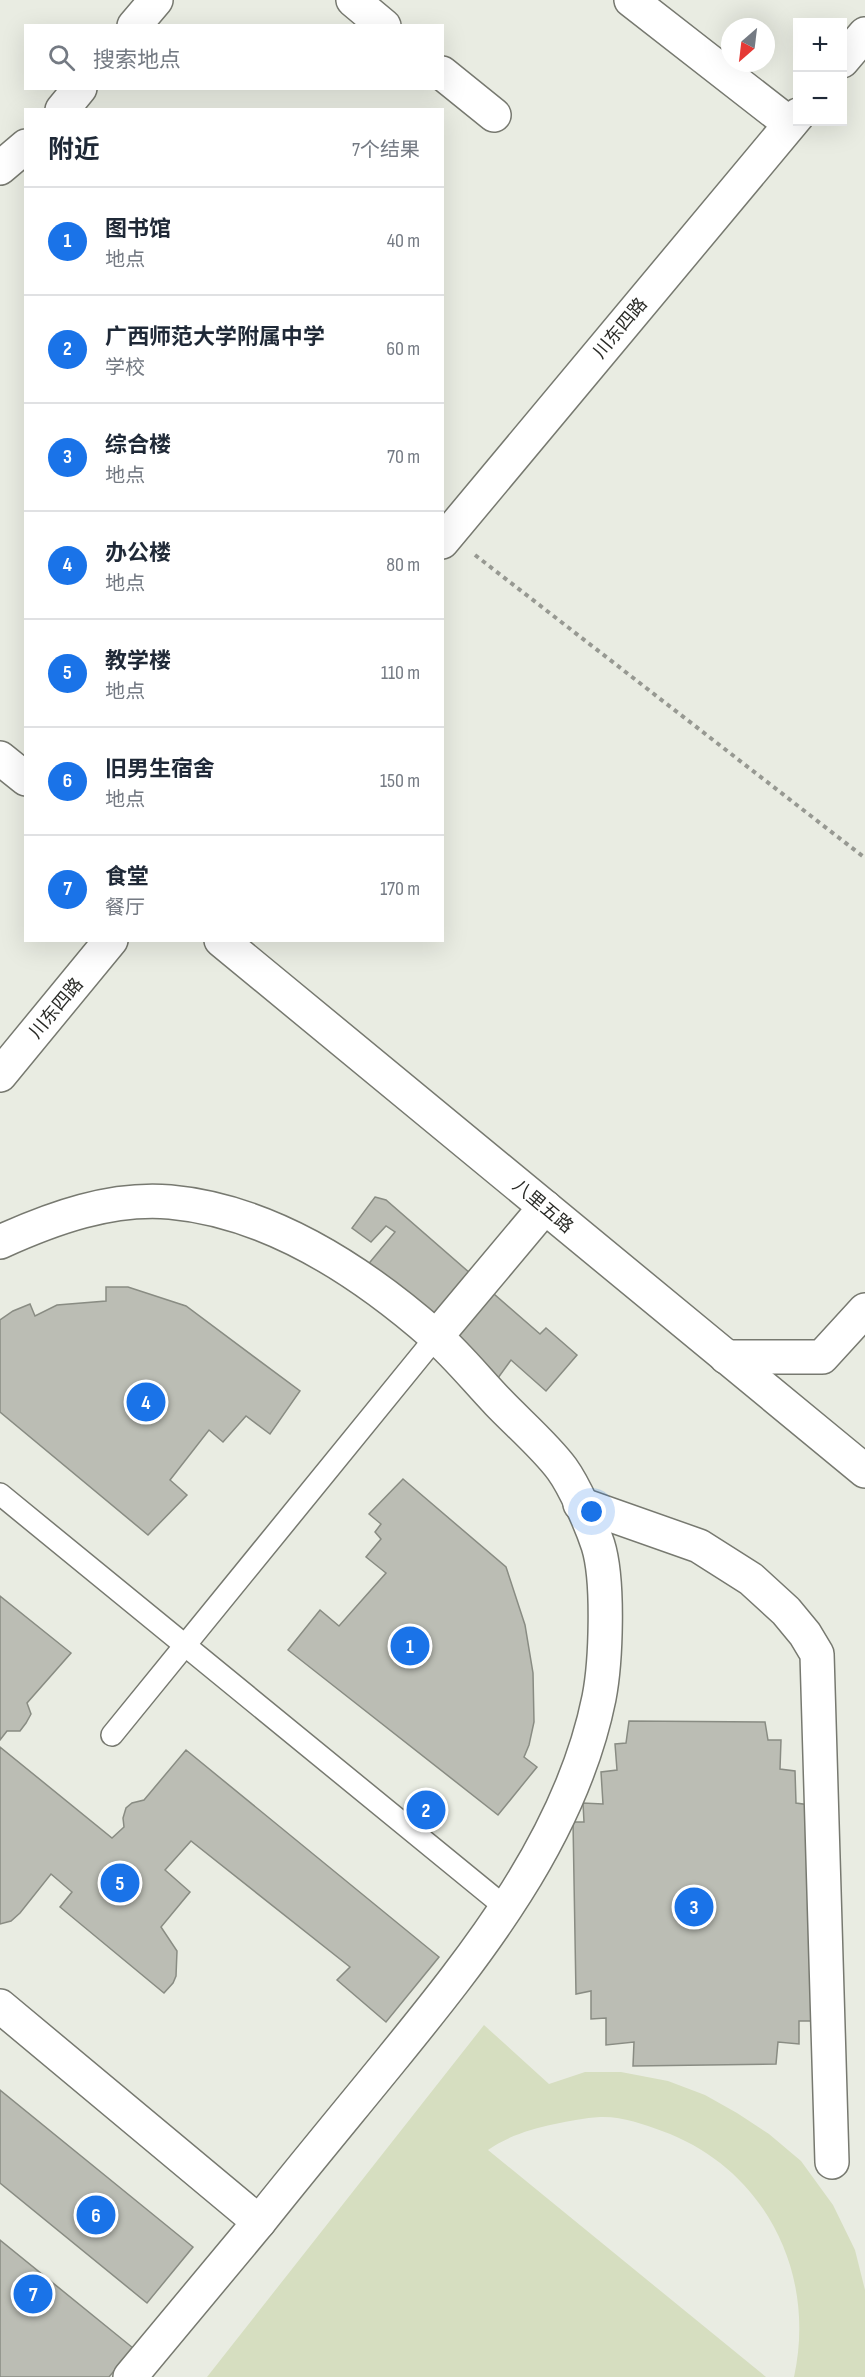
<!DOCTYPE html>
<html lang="zh">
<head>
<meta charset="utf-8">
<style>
	body { margin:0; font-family:"Sofia Sans Condensed","Noto Sans SC",sans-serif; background:#f2f2f3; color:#1f2937 }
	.controls { position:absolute; right:18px; top:18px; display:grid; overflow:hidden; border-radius:0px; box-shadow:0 6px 24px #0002 }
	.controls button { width:54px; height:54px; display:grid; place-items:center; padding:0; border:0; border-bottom:2px solid #e0e1e3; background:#fff; color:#1f2937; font:30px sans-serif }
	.compass { position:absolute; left:721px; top:18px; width:54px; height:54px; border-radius:50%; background:#fff; box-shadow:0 6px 24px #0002; rotate:208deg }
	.you { position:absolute; left:592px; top:1512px; width:21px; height:21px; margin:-15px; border:4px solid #fff; border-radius:50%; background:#1a73e8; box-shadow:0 0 0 9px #1a73e833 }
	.badge { display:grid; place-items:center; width:39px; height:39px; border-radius:50%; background:#1a73e8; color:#fff; font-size:20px; font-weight:700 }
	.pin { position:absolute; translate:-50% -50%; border:3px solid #fff; box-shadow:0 2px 6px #0006 }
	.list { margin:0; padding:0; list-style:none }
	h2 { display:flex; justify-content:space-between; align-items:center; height:78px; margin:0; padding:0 24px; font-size:26px }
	h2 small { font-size:20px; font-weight:400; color:#747a83 }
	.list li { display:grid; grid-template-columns:39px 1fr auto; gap:18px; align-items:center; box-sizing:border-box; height:108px; padding:0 24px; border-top:2px solid #e0e1e3 }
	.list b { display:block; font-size:22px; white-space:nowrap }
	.list p { margin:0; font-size:20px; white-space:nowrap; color:#747a83 }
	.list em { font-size:20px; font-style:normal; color:#747a83 }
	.icon { flex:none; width:33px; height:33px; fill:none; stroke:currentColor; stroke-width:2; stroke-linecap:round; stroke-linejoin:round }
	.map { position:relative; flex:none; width:865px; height:2377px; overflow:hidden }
	.search { position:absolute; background:#fff; box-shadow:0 6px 24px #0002; left:24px; top:24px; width:420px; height:66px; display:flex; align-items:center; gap:15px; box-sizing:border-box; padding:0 21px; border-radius:0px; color:#747a83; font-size:22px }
	.panel { position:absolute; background:#fff; box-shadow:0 6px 24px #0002; left:24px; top:108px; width:420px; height:834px; border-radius:0px }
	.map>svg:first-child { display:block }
	.green { fill:#d6dec0 }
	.building { fill:#bbbdb4; stroke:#898c83; stroke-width:1.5 }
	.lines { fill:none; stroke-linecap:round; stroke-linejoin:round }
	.lane-casing { stroke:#777970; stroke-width:24 }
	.street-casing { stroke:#777970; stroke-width:36 }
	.secondary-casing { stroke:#777970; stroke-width:36 }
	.path { stroke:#979992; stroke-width:4; stroke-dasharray:4.5 4.5; stroke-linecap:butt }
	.lane { stroke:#fff; stroke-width:21 }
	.street { stroke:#fff; stroke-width:33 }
	.secondary { stroke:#fff; stroke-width:33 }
	.labels { text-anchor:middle; stroke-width:6; stroke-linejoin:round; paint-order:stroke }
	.street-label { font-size:18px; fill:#2a2b27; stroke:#fff }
</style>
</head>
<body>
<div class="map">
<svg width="865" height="2377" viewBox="0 0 865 2377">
	<rect width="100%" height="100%" fill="#e9ece2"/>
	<path class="green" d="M484 2025 549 2084 585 2072H621L668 2081 705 2095 737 2113 769 2134 801 2161 833 2205 855 2250 865 2290V2377H794C817 2272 764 2168 662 2131 643 2124 621 2116 600 2117 585 2118 569 2121 555 2124 531 2129 508 2136 488 2150L766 2377H207Z"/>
	<g class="building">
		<polygon points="375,1197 386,1200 540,1334 546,1328 577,1355 546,1391 511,1360 498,1378 366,1267 395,1232 386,1226 371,1242 352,1228"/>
		<polygon points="106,1287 128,1287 186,1306 300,1391 270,1434 246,1416 223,1442 209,1430 170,1480 187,1495 148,1535 0,1412 0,1320 13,1311 30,1304 35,1316 57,1305 106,1301"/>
		<polygon points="403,1479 506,1567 525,1625 533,1673 534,1722 529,1745 524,1757 537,1767 498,1815 288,1650 320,1610 339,1626 386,1573 366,1557 381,1539 375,1532 381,1524 369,1514"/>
		<polygon points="0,1596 71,1653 27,1703 31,1714 26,1723 20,1731 7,1731 0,1740"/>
		<polygon points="629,1721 765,1722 768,1740 781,1740 780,1769 795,1771 796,1803 810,1805 815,2021 799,2021 799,2044 778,2042 776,2064 633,2066 634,2042 606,2045 606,2018 591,2019 591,1991 576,1994 573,1822 584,1822 583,1803 603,1804 601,1772 617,1770 615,1744 626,1743"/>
		<polygon points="0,1747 112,1838 124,1827 123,1818 126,1808 132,1803 144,1800 186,1750 439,1957 386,2022 337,1980 350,1967 191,1841 165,1870 190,1892 161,1927 177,1951 176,1976 173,1983 164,1993 60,1907 72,1892 51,1874 20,1913 11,1921 0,1924"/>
		<polygon points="0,2090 193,2247 147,2303 0,2183"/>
		<polygon points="0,2240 133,2348 109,2377 0,2377"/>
	</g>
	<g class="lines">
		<defs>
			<g id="lane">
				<polyline points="0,1494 505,1907"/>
				<polyline points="112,1735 436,1337"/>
			</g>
			<g id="street">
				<polyline points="353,0 384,26"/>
				<polyline points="631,0 790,124"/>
				<polyline points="134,26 156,0"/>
				<polyline points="442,73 494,115"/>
				<polyline points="62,110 80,88"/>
				<polyline points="0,168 26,146"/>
				<path d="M0 1242C53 1218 111 1197 170 1202 270 1211 361 1271 434 1335 457 1355 477 1380 498 1402 517 1422 546 1447 562 1469 575 1487 591 1524 598 1545 609 1580 606 1662 599 1698 571 1837 477 1954 390 2061 346 2115 302 2168 259 2222L0 2006"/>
				<polyline points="436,1337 545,1207"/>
				<polyline points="726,1357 822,1357 865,1310"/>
				<polyline points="580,1504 699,1546 751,1579 786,1611 805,1634 817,1654 832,2162"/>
				<polyline points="130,2377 259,2222"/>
			</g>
			<g id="secondary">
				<polyline points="842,61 865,34"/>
				<polyline points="442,542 798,115"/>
				<polyline points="0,758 26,779"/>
				<polyline points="221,940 865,1471"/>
				<polyline points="0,1075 111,940"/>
			</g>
		</defs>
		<use href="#lane" class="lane-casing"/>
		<use href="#street" class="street-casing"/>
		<use href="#secondary" class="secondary-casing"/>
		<polyline class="path" points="475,555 865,858"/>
		<use href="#lane" class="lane"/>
		<use href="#street" class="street"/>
		<use href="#secondary" class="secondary"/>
	</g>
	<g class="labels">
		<g class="street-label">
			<text transform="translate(620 328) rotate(-50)" y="6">川东四路</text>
			<text transform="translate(56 1008) rotate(-50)" y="6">川东四路</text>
			<text transform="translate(543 1206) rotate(40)" y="6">八里五路</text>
		</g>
	</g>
</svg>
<div class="controls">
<button>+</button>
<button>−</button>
</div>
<svg class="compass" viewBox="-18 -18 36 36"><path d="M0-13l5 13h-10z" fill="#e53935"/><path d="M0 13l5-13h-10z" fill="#747a83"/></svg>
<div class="you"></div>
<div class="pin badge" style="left:410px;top:1646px">1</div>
<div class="pin badge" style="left:426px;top:1810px">2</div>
<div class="pin badge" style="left:694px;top:1907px">3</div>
<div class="pin badge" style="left:146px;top:1402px">4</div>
<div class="pin badge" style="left:120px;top:1883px">5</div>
<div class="pin badge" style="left:96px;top:2215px">6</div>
<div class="pin badge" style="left:33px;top:2294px">7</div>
<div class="search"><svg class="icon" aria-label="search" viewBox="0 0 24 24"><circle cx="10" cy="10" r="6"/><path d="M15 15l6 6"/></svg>搜索地点</div>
<section class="panel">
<h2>附近<small>7个结果</small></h2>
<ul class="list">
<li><span class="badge">1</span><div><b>图书馆</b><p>地点</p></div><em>40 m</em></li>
<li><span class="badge">2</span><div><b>广西师范大学附属中学</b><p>学校</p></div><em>60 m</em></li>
<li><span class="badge">3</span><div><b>综合楼</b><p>地点</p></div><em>70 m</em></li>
<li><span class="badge">4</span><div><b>办公楼</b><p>地点</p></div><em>80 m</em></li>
<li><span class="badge">5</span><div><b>教学楼</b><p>地点</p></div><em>110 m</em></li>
<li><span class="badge">6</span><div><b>旧男生宿舍</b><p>地点</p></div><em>150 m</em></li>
<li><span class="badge">7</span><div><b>食堂</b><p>餐厅</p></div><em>170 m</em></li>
</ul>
</section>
</div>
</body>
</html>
